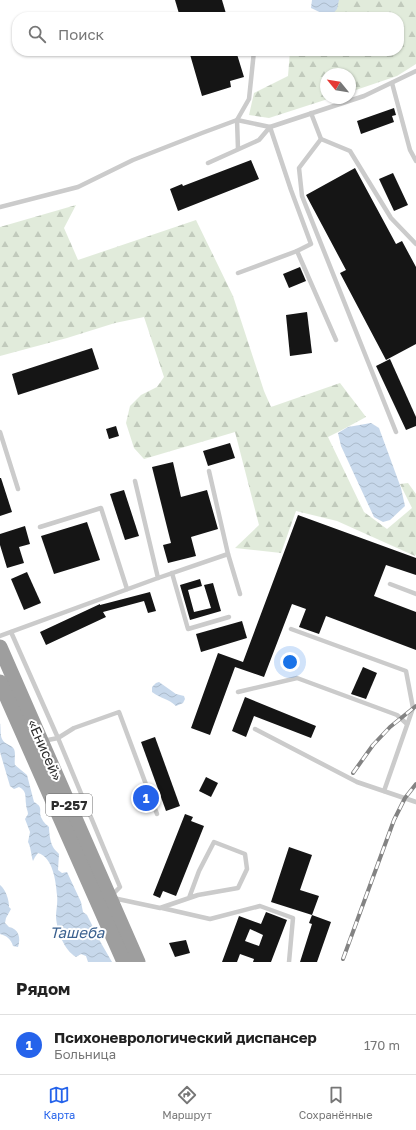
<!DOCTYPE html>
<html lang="ru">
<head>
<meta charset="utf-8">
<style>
	body { margin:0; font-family:"Golos Text",sans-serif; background:#f2f2f2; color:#222 }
	.compass { position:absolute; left:320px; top:68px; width:36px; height:36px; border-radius:50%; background:#fff; box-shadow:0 1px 3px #0004; rotate:300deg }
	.you { position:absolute; left:290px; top:662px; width:14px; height:14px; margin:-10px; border:3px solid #fff; border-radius:50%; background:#1a73e8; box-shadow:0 0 0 6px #1a73e833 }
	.badge { display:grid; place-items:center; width:26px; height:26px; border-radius:50%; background:#2563eb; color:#fff; font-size:13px; font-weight:700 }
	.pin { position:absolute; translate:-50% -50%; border:2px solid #fff; box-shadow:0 1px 4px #0006 }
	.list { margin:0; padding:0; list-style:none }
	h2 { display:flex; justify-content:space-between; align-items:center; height:52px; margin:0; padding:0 16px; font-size:17px }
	h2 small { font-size:13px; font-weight:400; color:#767676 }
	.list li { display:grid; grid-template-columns:26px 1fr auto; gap:12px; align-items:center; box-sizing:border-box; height:60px; padding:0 16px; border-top:1px solid #e0e0e0 }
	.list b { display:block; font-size:15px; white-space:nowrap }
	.list p { margin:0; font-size:13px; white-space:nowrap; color:#767676 }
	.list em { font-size:13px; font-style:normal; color:#767676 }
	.icon { flex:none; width:22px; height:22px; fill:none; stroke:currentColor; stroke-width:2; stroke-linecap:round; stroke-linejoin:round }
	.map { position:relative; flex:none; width:416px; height:962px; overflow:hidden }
	.search { position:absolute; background:#fff; box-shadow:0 1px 3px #0004; left:12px; right:12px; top:12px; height:44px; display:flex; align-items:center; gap:10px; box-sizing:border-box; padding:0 14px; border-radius:16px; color:#767676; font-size:15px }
	.sheet { height:112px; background:#fff }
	nav { display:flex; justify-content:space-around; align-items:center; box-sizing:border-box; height:56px; border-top:1px solid #e0e0e0; background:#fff; font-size:11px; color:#767676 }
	nav a { display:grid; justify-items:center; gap:2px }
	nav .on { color:#2563eb }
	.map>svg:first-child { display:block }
	.forest { fill:url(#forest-firs) }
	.water { fill:url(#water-waves) }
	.building { fill:#151515; fill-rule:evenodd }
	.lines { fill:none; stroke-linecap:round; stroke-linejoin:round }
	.service { stroke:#cbcbcb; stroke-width:4.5 }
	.trunk { stroke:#9e9e9e; stroke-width:15 }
	.rail-casing { stroke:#838383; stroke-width:4 }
	.rail { stroke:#fff; stroke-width:2.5; stroke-dasharray:8; stroke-linecap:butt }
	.labels { text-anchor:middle; stroke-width:4; stroke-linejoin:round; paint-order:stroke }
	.shield { fill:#fff; stroke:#6d6d6d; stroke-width:1 }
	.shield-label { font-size:13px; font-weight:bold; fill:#2e2e2e }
	.street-label { font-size:14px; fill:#2e2e2e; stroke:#fff }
	.water-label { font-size:15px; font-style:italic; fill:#3c6290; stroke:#fff }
</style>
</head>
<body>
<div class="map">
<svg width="416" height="962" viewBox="0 0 416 962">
	<defs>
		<pattern id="forest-firs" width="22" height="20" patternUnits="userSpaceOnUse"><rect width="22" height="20" fill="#e1ebdb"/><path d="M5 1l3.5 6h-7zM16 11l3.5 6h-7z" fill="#c1cabc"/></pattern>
		<pattern id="water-waves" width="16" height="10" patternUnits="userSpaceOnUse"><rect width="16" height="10" fill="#c7d8eb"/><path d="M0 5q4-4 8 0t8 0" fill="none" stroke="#abbaca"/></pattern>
	</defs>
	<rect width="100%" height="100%" fill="#fff"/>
	<g class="forest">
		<polygon points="337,0 416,0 416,64 397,76 350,92 350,74 326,74 326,98 331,98 269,118 249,115 254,93 288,76 290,51 399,51 399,17 321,17"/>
		<polygon points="76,205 64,228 78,260 196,220 233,296 264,391 271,407 340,383 366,417 340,431 328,437 364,512 387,529 412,508 400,484 408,483 416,494 416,554 415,556 337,521 296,511 281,553 235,548 259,525 235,432 144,459 134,448 126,423 130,406 141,395 157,387 164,377 144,317 115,323 67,338 0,356 0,227"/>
	</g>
	<g class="water">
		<polygon points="312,0 339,0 337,9 330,17 311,8"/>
		<polygon points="371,423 379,428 401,488 405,506 390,520 383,522 374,517 341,446 338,433 348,427"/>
		<path d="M159 682 176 694 184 696 185 699 183 703 176 706C168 698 161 699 152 692V687L156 683Z"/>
		<path d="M0 723C1 728 0 735 2 739 5 745 11 744 14 749 16 754 14 760 15 765L27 775 34 802C45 808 37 811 42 819 43 822 47 825 49 827 49 831 50 842 53 847 54 849 57 852 59 854L58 870 62 873 67 872 81 902 83 912 87 915 101 943 112 962H88L86 956 81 954 76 957C64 950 57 931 56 917 56 910 58 903 57 895 56 882 53 857 38 853L35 857 33 861C31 855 31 847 28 842L30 832 25 819 28 814C28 811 26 808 26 804 25 796 27 791 19 787L14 789 10 786 0 752Z"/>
		<path d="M0 885C6 890 9 900 9 907L11 909 6 918 5 923 9 927C19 929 21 938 18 947L13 946C11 939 7 936 0 934Z"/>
	</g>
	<g class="building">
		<polygon points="175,0 222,0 227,17 180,17"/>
		<polygon points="189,51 236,51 244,77 230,81 231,87 202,96"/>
		<polygon points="394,108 396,115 392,116 394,122 361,134 357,121"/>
		<polygon points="251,160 259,179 178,211 170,189 182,184 183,186"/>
		<polygon points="355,168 396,244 402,241 416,267 416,344 386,360 340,273 346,270 306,195"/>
		<polygon points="393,173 408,205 394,211 379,179"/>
		<polygon points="300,267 306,281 289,288 283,274"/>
		<polygon points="307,312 312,353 290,356 286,315"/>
		<polygon points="92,348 99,369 18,395 12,374"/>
		<polygon points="390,359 416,417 416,426 406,430 376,366"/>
		<polygon points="116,426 119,436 109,439 106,429"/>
		<polygon points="230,443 235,458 208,466 203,451"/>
		<polygon points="173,462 181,497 207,490 218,529 191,537 196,556 168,563 163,545 171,543 152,467"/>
		<polygon points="0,478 1,478 12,512 0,516"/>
		<polygon points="124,490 139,536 125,540 110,494"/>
		<polygon points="298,515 416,558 416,575 386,565 374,596 416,612 416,650 326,616 319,634 299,627 306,609 292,604 264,677 235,667 210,735 191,728 218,653 243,662"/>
		<polygon points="87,522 100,560 54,574 41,536"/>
		<polygon points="25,526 30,544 19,547 24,563 7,568 0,545 0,534"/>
		<polygon points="27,572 41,603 24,610 11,579"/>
		<polygon points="200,579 202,586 188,590 194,612 211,608 204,585 213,583 221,611 190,620 180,585"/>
		<polygon points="150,592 156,611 148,613 144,601 103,612 106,617 46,645 40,632 100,604 100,605"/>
		<polygon points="242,621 247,638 201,652 196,634"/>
		<polygon points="363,667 377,673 366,699 351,694"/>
		<polygon points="245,697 316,726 311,738 254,716 246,737 232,731"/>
		<polygon points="155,737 180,806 166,811 141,742"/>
		<polygon points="206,777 218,783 211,797 199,791"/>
		<polygon points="185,814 193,817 191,821 204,826 176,896 163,891 160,898 153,895"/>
		<polygon points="289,847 312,855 300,890 319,896 312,915 271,902"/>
		<path d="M266 912 287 920 271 962H253L254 959 240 954 237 962H222L239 916 261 924ZM250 929 263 935 259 946 245 941Z"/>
		<polygon points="312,915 331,922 317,962 300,962 312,924 309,923"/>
		<polygon points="186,940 190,953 175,957 169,943"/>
	</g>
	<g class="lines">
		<g class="service">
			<polyline points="392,83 410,150 416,161"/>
			<polyline points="311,113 321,139"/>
			<polyline points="238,149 237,120 249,99 254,51"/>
			<polyline points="208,163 259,140 270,127 364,96 416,71"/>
			<polyline points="0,207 78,187 133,160 202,133 237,120 270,127 291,190 311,244 297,251 336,340"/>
			<polyline points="238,273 297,251"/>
			<polyline points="0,432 18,489"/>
			<polyline points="396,432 302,196 299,168 321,139 350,151 391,218 416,244"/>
			<polyline points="209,471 228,554"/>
			<polyline points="135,481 158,578"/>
			<polyline points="40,527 101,508 127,589"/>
			<polyline points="172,573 188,629 229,617"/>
			<polyline points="390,584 416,594"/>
			<polyline points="291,629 406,671 413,708 384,791"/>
			<polyline points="11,632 58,738 120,887 111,896"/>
			<polyline points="0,636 158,578 228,554 240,594"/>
			<polyline points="238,692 297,678 397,715 407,724"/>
			<polyline points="255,729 357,782 416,802"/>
			<polyline points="43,741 58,738 74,728 119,712 157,814"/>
			<polyline points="113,898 160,908 198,895 238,888 247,869 245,854 214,842 199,871 189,898"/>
			<polyline points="162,908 210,919 260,906 293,918 289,962"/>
		</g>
		<g class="trunk">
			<polyline points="0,647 138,962"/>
			<polyline points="0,682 124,962"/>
		</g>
		<defs>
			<g id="rail">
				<polyline points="353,773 373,745 390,727 416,706"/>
				<polyline points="343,959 394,820 405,798 416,784"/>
			</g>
		</defs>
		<use href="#rail" class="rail-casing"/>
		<use href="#rail" class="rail"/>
	</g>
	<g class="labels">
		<rect class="shield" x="46" y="794" width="46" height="22" rx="3"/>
		<g class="shield-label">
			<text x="69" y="810">Р-257</text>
		</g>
		<g class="street-label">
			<text transform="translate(45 750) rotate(66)" y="5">«Енисей»</text>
		</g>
		<g class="water-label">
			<text x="77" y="938">Ташеба</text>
		</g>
	</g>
</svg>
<svg class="compass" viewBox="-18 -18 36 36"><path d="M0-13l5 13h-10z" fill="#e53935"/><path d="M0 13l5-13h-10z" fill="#767676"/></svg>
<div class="you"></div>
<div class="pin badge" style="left:146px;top:798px">1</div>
<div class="search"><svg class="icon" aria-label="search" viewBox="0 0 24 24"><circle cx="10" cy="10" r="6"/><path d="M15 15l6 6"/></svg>Поиск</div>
</div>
<section class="sheet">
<h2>Рядом<small></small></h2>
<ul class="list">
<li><span class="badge">1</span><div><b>Психоневрологический диспансер</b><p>Больница</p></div><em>170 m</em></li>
</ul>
</section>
<nav>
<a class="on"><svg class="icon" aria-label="map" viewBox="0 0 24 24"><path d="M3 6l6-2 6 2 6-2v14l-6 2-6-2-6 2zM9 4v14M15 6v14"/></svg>Карта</a>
<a><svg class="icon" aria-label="directions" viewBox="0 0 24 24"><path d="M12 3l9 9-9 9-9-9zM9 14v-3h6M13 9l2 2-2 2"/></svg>Маршрут</a>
<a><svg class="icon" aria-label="saved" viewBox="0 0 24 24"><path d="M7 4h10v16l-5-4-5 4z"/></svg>Сохранённые</a>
</nav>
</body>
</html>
